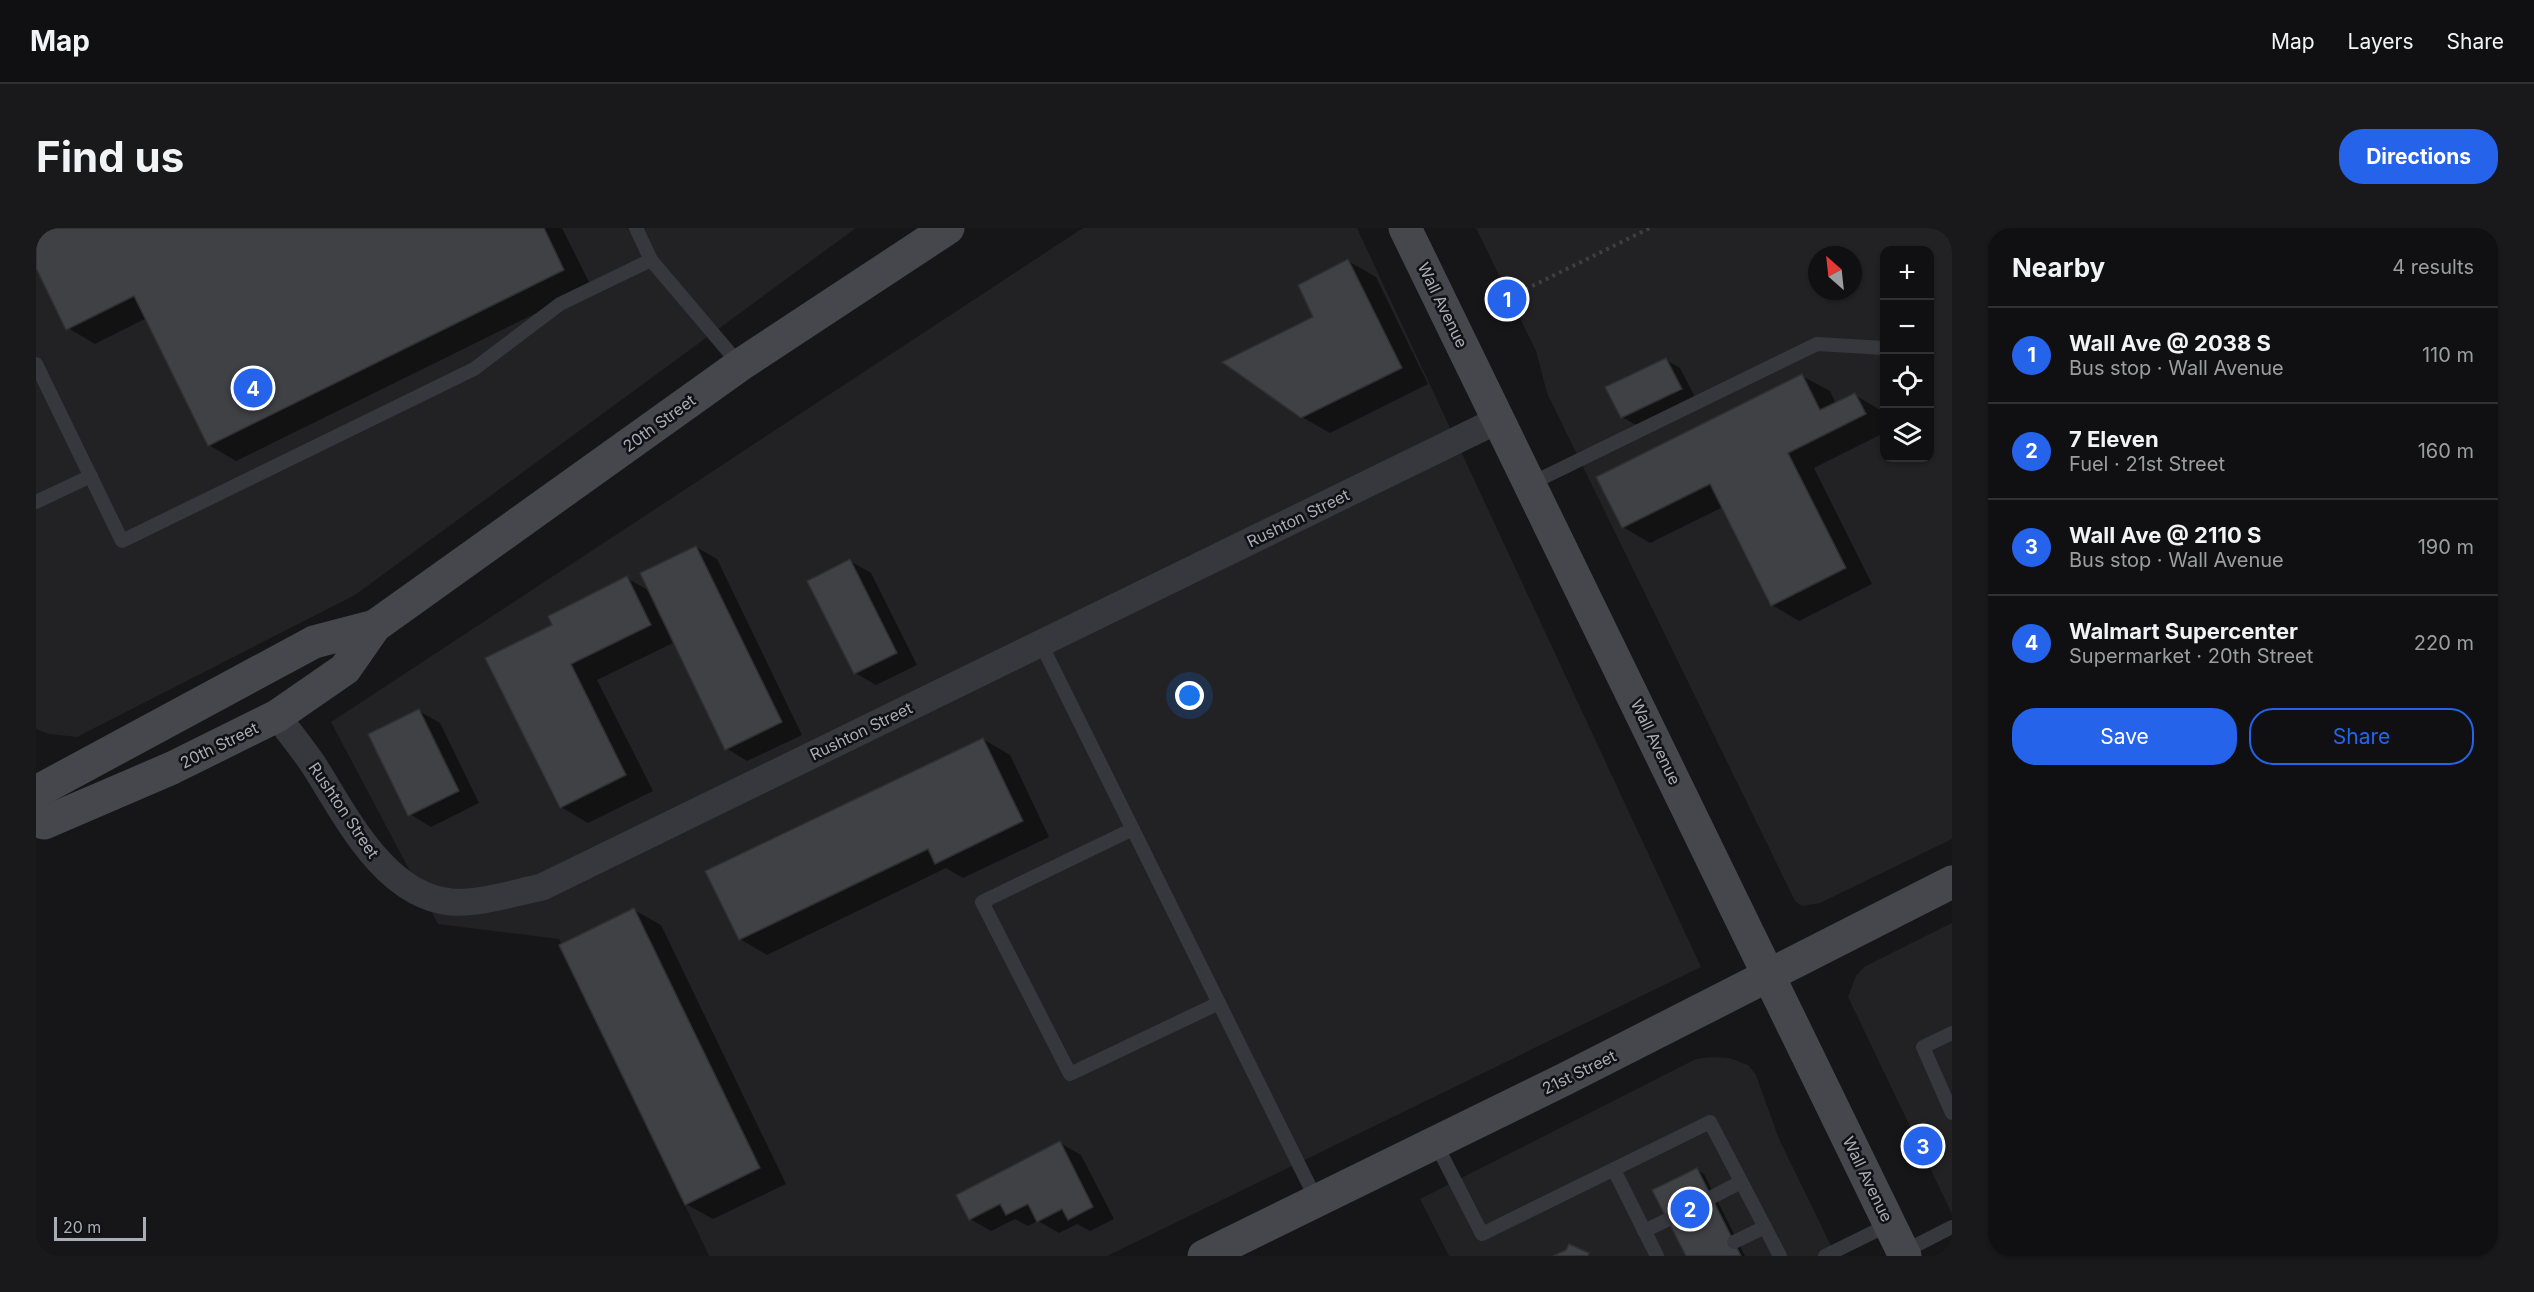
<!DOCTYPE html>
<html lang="en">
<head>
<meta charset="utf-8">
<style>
	body { margin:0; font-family:Inter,sans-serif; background:#19191b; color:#f1f3f6 }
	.controls { position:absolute; right:18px; top:18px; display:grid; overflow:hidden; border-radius:12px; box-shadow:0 2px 4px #0004 }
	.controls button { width:54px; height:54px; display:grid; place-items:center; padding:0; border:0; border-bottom:2px solid #303032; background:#101012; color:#f1f3f6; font:30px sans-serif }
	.compass { position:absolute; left:1772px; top:18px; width:54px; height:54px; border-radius:50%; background:#101012; box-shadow:0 2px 4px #0004; rotate:333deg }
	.scale { position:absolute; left:18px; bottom:15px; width:92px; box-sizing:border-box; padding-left:6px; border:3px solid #a8adb8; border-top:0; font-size:16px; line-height:21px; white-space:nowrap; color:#a8adb8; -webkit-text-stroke:4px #111113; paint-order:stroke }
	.you { position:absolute; left:1154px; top:468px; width:21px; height:21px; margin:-15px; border:4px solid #fff; border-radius:50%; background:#1a73e8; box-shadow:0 0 0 9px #1a73e833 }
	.badge { display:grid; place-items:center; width:39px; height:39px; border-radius:50%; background:#2563eb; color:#fff; font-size:20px; font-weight:700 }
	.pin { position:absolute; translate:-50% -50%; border:3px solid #fff; box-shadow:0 2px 6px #0006 }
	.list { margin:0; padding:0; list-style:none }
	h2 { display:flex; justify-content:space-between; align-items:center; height:78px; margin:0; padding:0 24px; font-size:26px }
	h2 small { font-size:20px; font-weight:400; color:#9c9d9f }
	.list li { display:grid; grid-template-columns:39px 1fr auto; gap:18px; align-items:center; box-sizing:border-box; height:96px; padding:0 24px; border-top:2px solid #303032 }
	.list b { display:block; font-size:22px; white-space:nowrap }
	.list p { margin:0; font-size:20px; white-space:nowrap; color:#9c9d9f }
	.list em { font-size:20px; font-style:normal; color:#9c9d9f }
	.actions { display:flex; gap:12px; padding:18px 24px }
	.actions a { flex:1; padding:14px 0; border:2px solid #2563eb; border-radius:24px; text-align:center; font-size:21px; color:#2563eb }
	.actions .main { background:#2563eb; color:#fff }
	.icon { flex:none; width:33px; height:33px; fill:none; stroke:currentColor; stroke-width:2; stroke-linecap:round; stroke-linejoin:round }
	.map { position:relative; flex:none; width:1916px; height:1028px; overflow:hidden; border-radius:24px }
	header { display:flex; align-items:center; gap:36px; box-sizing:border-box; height:84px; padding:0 30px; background:#101012; border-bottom:2px solid #303032 }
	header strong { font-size:28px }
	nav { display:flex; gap:33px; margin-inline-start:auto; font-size:21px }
	.intro { display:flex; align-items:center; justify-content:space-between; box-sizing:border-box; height:144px; padding:0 36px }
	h1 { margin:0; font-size:42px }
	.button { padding:15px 27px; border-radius:24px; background:#2563eb; color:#fff; font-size:21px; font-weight:700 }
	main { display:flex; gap:36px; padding:0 36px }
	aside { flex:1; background:#101012; border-radius:24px; box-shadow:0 2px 4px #0004 }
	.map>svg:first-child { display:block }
	.built { fill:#222225; fill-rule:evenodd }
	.shadow { fill:#0007 }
	.building { fill:#404145; stroke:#303034; stroke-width:1.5 }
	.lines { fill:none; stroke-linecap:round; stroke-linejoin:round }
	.path { stroke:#3d3f44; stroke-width:4; stroke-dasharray:3 4.5; stroke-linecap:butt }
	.lane { stroke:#37383d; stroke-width:14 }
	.street { stroke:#37383d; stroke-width:27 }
	.secondary { stroke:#45474d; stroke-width:33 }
	.labels { text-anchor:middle; stroke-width:5; stroke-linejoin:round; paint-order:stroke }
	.street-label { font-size:16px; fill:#a8adb8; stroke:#111113 }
</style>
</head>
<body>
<header>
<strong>Map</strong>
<nav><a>Map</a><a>Layers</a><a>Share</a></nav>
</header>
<div class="intro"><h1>Find us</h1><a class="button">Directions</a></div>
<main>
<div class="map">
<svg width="1916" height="1028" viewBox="0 0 1916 1028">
	<rect width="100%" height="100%" fill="#161618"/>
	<g class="built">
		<polygon points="0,0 820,0 319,367 41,509 13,506 0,501"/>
		<polygon points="1047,0 1321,0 1665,739 1071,1028 673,1028 523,711 402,696 295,494"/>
		<path d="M1440 0H1916V611L1784 675 1766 678 1759 673 1511 165 1500 123ZM1848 22H1894V230H1848ZM1781 27H1817V63H1781Z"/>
		<polygon points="1916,695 1916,986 1812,769 1820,748 1828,739"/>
		<polygon points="1675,829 1693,830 1712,837 1720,847 1743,911 1800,1028 1413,1028 1384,971 1660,831"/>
	</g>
	<g class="shadow">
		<polygon points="0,0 526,0 555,58 200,233 173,217 111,90 59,116 32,100 0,36"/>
		<polygon points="1312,33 1340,49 1392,156 1294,205 1266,189"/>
		<polygon points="1630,132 1644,140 1659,169 1600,197 1586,189"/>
		<polygon points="1766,148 1794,163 1800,176 1819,167 1846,183 1848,205 1778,240 1836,356 1763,393 1736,377 1687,279 1614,315 1587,299"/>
		<polygon points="660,319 681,331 766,507 711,533 690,520 639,414 561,452 617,563 552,595 525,579 518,398 591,350 615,364"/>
		<polygon points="814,333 835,345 881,437 840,457 819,445"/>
		<polygon points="383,483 404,495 443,575 395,599 374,586"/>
		<polygon points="947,511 974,527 1013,609 927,650 910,640 731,727 704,711"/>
		<polygon points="598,682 625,697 750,956 677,991 650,976"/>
		<polygon points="1024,915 1045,927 1078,991 1054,1003 1041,996 1023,1005 1002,993 992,998 979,991 955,1003 934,991"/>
		<polygon points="1661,942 1668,946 1709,1028 1651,1028"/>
	</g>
	<g class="building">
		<polygon points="0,0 508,0 528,42 172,218 98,68 30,102 0,40"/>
		<polygon points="1312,31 1366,140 1265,190 1186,134 1277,89 1262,57"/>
		<polygon points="1630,130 1646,161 1585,190 1569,159"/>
		<polygon points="1766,146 1784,182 1819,165 1830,186 1752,225 1810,340 1735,378 1674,256 1586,300 1560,249"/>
		<polygon points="660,318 746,494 689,522 604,345"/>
		<polygon points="814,331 861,425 818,446 771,353"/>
		<polygon points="591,348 615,397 535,436 590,547 524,580 449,430 516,397 512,388"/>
		<polygon points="383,481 423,563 372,588 332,506"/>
		<polygon points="947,510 987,593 899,636 892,621 703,712 669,643"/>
		<polygon points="598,680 724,940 649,977 523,717"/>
		<polygon points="1024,913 1057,979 1032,992 1026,981 1001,994 992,976 970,987 964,976 933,992 920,967"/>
		<polygon points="1661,940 1705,1028 1650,1028 1616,962"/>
		<polygon points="1533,1016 1553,1025 1552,1028 1517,1028 1530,1022"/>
	</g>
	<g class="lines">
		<polyline class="path" points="1476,68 1614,0"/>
		<g class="lane">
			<polyline points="600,0 615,32 704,137"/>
			<polyline points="0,136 86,313 438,141 524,76 615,32"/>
			<polyline points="1494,256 1781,116 1848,120"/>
			<polyline points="0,274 55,248"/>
			<polyline points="1005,416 1281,973"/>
			<polyline points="1097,601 946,674 1034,846 1183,775"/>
			<polyline points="1916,805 1887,819 1916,885"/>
			<polyline points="1399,914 1446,1006 1674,894 1744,1028"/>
			<polyline points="1578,942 1621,1028"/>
			<polyline points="1676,969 1705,954"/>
			<polyline points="1608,1003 1631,992"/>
			<polyline points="1698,1014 1729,999"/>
			<polyline points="1867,1024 1916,999"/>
			<polyline points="1789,1028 1854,996"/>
		</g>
		<path class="street" d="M241 488C253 504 266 520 277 536 309 586 348 668 415 674 445 676 477 665 506 659L1462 192"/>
		<g class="secondary">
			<polyline points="1369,0 1869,1028"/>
			<polyline points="0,564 278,414 339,398"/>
			<polyline points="0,592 8,595 136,540 241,488 309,441 339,398 704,137 912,0"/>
			<polyline points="1168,1028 1529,851 1916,654"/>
		</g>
	</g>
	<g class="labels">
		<g class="street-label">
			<text transform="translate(1407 77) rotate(64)" y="6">Wall Avenue</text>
			<text transform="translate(623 195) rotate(-36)" y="6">20th Street</text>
			<text transform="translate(1262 290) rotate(-26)" y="6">Rushton Street</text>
			<text transform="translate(825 503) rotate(-26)" y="6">Rushton Street</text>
			<text transform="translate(1620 514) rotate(64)" y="6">Wall Avenue</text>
			<text transform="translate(183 517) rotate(-26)" y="6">20th Street</text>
			<text transform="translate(308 582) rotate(56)" y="6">Rushton Street</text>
			<text transform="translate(1543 844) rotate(-26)" y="6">21st Street</text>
			<text transform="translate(1832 951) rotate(64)" y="6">Wall Avenue</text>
		</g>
	</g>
</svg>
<div class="controls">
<button>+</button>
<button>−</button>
<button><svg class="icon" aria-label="locate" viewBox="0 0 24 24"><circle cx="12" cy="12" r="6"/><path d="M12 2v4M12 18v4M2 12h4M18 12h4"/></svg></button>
<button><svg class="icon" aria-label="layers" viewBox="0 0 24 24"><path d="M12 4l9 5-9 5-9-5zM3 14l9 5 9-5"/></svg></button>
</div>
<svg class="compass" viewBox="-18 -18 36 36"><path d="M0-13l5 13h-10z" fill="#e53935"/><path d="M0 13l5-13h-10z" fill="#9c9d9f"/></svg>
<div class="scale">20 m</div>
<div class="you"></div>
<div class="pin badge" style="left:1471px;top:71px">1</div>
<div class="pin badge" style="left:1654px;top:981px">2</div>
<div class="pin badge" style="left:1887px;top:918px">3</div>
<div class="pin badge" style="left:217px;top:160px">4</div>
</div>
<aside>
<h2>Nearby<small>4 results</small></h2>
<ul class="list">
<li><span class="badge">1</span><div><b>Wall Ave @ 2038 S</b><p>Bus stop · Wall Avenue</p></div><em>110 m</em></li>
<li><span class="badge">2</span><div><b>7 Eleven</b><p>Fuel · 21st Street</p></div><em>160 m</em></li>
<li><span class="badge">3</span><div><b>Wall Ave @ 2110 S</b><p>Bus stop · Wall Avenue</p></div><em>190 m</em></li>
<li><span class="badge">4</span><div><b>Walmart Supercenter</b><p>Supermarket · 20th Street</p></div><em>220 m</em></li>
</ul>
<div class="actions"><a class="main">Save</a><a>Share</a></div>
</aside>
</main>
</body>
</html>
